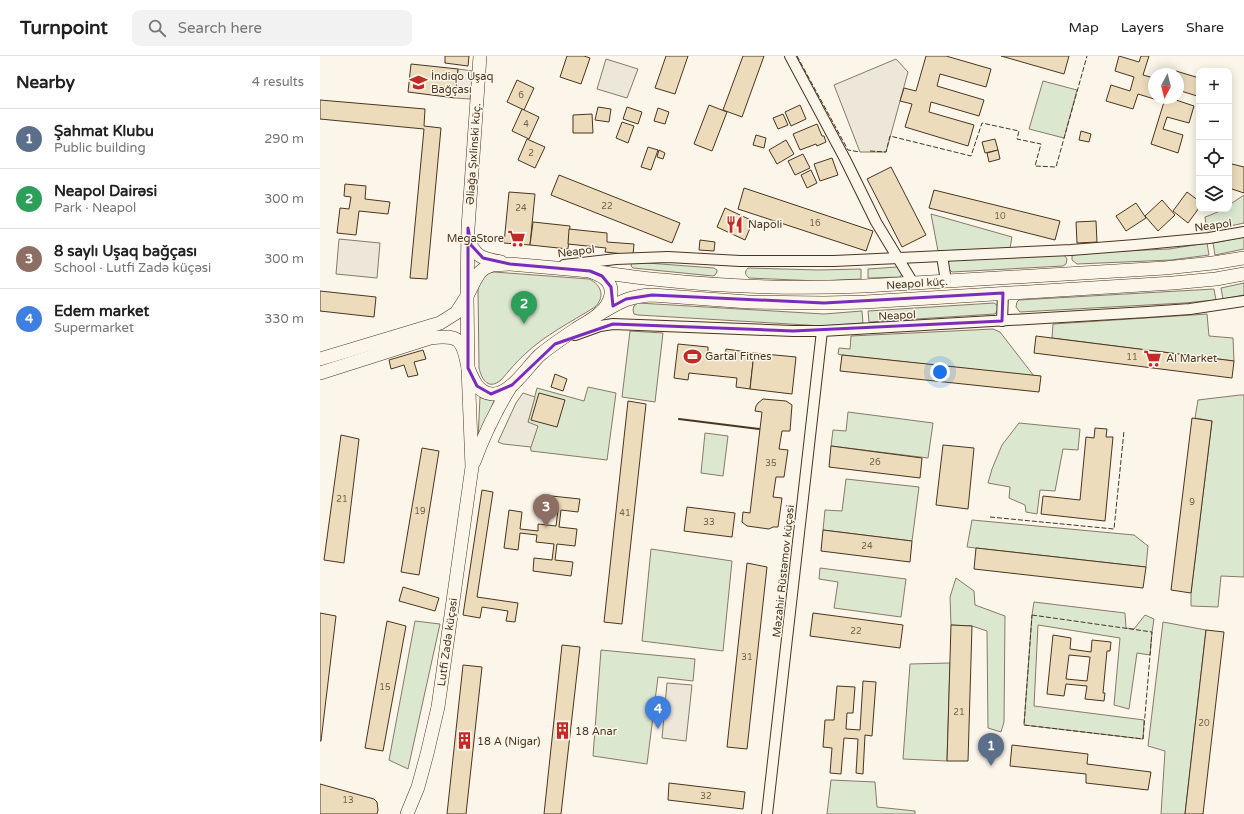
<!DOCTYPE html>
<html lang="en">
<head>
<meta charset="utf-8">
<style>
	body { margin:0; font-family:"Varela Round",sans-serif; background:#f2f2f2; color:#222 }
	.controls { position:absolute; right:12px; top:12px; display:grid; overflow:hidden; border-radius:8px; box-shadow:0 2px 10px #0003 }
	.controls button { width:36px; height:36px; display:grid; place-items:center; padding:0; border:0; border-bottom:1px solid #e0e0e0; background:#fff; color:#222; font:20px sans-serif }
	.compass { position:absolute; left:828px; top:12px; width:36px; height:36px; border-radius:50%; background:#fff; box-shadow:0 2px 10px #0003; rotate:187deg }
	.you { position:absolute; left:620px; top:316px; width:14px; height:14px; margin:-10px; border:3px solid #fff; border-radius:50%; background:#1a73e8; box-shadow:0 0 0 6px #1a73e833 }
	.badge { display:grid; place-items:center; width:26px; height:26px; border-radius:50%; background:#1a73e8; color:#fff; font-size:13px; font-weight:700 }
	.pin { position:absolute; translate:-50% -33px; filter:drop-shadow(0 1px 2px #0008) }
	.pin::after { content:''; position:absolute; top:21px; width:14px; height:12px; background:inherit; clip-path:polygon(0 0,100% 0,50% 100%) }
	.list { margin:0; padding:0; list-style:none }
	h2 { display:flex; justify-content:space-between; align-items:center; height:52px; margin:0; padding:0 16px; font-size:17px }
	h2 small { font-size:13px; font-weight:400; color:#767676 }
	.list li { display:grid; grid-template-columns:26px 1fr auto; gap:12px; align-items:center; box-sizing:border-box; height:60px; padding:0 16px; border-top:1px solid #e0e0e0 }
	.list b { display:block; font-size:15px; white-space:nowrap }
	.list p { margin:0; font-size:13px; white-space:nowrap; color:#767676 }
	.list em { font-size:13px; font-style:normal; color:#767676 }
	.icon { flex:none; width:22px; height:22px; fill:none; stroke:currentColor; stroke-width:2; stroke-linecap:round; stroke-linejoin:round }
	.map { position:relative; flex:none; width:924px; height:758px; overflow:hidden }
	header { display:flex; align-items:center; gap:24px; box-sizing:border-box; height:56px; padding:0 20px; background:#fff; border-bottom:1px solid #e0e0e0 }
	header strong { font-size:19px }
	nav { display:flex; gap:22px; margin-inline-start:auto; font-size:14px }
	.search { width:280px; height:36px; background:#f2f2f2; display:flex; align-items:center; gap:10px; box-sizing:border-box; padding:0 14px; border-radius:8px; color:#767676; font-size:15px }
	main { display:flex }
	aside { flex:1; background:#fff }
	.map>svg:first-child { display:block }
	.green { fill:#dce7d0; stroke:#887966 }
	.parking { fill:#ede7d9; stroke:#887966 }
	.building { fill:#ecdcbc; stroke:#4a3520; fill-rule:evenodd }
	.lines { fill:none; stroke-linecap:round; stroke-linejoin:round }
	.minor-casing { stroke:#4a3520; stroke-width:12 }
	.major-casing { stroke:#4a3520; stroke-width:14 }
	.minor { stroke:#fbf6e9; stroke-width:10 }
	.major { stroke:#fbf6e9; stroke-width:13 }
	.fence { stroke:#4a3520; stroke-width:1; stroke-dasharray:5 2; stroke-linecap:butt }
	.wall { stroke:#4a3520; stroke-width:2 }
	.marked { fill:none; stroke:#7b2cbf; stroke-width:3; stroke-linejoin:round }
	.labels { text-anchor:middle; stroke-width:3; stroke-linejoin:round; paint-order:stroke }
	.number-label { font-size:9px; fill:#725f47 }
	.poi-label { font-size:11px; fill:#4a3520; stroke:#fbf6e9; text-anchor:start }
	.street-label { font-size:11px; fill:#4a3520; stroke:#fbf6e9 }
</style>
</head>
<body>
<header>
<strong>Turnpoint</strong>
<div class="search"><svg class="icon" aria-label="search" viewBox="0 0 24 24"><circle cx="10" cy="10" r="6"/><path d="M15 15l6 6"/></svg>Search here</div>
<nav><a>Map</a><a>Layers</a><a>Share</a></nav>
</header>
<main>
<aside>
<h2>Nearby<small>4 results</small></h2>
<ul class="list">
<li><span class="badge" style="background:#5c6f8a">1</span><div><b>Şahmat Klubu</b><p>Public building</p></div><em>290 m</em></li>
<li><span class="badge" style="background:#2e9e5b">2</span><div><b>Neapol Dairəsi</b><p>Park · Neapol</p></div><em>300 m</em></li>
<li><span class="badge" style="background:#8d6e63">3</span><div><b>8 saylı Uşaq bağçası</b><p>School · Lutfi Zadə küçəsi</p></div><em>300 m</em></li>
<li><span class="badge" style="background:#3f7fe0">4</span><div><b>Edem market</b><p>Supermarket</p></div><em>330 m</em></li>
</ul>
</aside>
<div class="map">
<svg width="924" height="758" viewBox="0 0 924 758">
	<rect width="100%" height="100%" fill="#fbf6e9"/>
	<g class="green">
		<polygon points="723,25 757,34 744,82 709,73"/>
		<path d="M924 139V167L887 175 885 161C892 159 902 153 909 153V149Z"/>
		<polygon points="611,158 692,181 690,192 618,195"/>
		<polygon points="924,181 924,193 895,199 893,187"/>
		<polygon points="887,187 889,199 851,204 757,208 752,204 752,200 758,197 849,193"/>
		<polygon points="744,199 747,203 746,208 743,210 632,216 628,212 628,207 631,203"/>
		<polygon points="312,206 314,206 394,212 397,214 397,216 395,219 393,220 313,212 311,210"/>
		<polygon points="577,211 579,212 582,218 580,221 548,222 548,213"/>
		<path d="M428 212 498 214 541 213V223L498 225 429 222C425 219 424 216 428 212Z"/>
		<path d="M174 216 269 223C282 229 285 241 275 251 251 266 225 279 205 298 196 306 189 315 181 324 169 334 162 325 159 312L158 233C160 223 164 217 174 216Z"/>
		<polygon points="924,227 924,239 903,243 901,232"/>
		<polygon points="894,233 896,244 864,247 700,256 696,251 697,246 699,244"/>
		<polygon points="318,247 504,258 542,255 543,267 503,270 318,259 314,258 313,254 314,250"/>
		<polygon points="674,247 678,250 678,254 675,258 549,266 548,255"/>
		<polygon points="887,258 889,280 913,282 914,305 732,282 733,268"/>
		<polygon points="673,273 680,276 714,320 522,299 518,298 519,292 530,293 531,280"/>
		<polygon points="310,275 343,277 335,346 302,341"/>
		<polygon points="268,331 296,337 287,404 211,395 208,366 217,332 264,345"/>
		<polygon points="920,339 924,339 924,521 901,520 898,551 871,550 871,537 892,365 875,362 878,344"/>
		<polygon points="160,341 174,345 158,384"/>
		<polygon points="528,356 613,367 608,402 511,390 513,374 526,375"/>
		<polygon points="699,367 760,373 758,394 743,393 735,435 720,434 717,458 706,456 705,449 689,442 690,431 668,427 672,413 682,389"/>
		<polygon points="385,377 408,380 403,420 381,417"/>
		<polygon points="526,423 599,431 592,485 503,474 505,454 522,455"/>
		<polygon points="652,464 814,479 828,490 826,511 647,491"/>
		<polygon points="331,493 412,505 403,595 322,585"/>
		<polygon points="500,512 586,523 581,561 514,552 518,526 499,523"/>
		<polygon points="636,522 654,535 655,549 685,560 684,666 681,676 668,672 667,575 652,570 631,569 630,541"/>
		<polygon points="714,546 805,557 806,572 814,573 825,559 834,563 832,576 830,599 817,597 809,653 794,649 800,582 718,569 714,650 824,664 823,683 704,669 712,559"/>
		<polygon points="95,565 120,568 88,713 69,704"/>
		<polygon points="843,566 886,574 865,758 841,758 845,695 828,690"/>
		<polygon points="281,594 375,603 373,625 338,621 327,708 273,700"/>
		<polygon points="630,607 627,705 583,703 590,608"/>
		<polygon points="511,724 555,726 557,751 595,755 595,758 507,758"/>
	</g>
	<g class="parking">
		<polygon points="286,3 318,13 307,42 277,33"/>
		<polygon points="576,3 588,16 566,96 540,96 514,29"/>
		<polygon points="138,13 153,15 150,43 135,42"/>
		<polygon points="19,183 60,187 57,222 16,218"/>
		<polygon points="203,337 215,341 208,366 218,370 211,391 183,388 178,386 196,347"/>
		<polygon points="347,627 372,629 366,685 342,682"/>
	</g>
	<g class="building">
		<polygon points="125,0 149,0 148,10 125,7"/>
		<polygon points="247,0 264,0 270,2 261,28 240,21"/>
		<polygon points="346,0 368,0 355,38 335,32"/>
		<polygon points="423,0 444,0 422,61 403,54"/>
		<polygon points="606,0 626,0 671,13 666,31 620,18 617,30 664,44 659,60 611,46 609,56 654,69 648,90 585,71 592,48 580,45 584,32 596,35"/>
		<polygon points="681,0 749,0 744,18"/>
		<polygon points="799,0 819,6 821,0 829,0 823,19 834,22 834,42 853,42 853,43 874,50 869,67 847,61 843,73 863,79 858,97 831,88 844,46 818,38 813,53 786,45 791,29 810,35 814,21 795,15"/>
		<polygon points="91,8 138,13 135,42 88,36"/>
		<polygon points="856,15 879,22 879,34 877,40 858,34 858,18 855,18"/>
		<polygon points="197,24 214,32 204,54 187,46"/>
		<polygon points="0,44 105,53 104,70 121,72 107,223 90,222 104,73 0,63"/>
		<polygon points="389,49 407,56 392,95 374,88"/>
		<polygon points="480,49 486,63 471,70 465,56"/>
		<polygon points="278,51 291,53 289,66 275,64"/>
		<polygon points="307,51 322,56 318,68 303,63"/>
		<polygon points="338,52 349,56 345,68 334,65"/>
		<polygon points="202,53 219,61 209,83 192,75"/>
		<polygon points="272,58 273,77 253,77 253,59"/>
		<polygon points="463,58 468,69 458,73 453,62"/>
		<polygon points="302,66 314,70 308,87 296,82"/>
		<polygon points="497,68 502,80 504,80 506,86 497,90 496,88 480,94 473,78"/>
		<polygon points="761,75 771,78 769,86 759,84"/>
		<polygon points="436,79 446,82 444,92 433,89"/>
		<polygon points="207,83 225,91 215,112 198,104"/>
		<polygon points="675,83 678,94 665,97 662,86"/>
		<polygon points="466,84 474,98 457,108 449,94"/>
		<polygon points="328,91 338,94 331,114 321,111"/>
		<polygon points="339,94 345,97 343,103 337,101"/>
		<polygon points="678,94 680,103 669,106 667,97"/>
		<polygon points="483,98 490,112 475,119 468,105"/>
		<polygon points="512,102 518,119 500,125 494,108"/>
		<polygon points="912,108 924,111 924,137 909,132 909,117"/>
		<polygon points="571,111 606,179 582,191 547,123"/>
		<polygon points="491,114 497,127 487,132 481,119"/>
		<polygon points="239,119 360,167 352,187 231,139"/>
		<polygon points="25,128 46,130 45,143 70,146 68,158 39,155 36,179 17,177 20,152 29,153 31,141 24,140"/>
		<polygon points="424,132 553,175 546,195 418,153"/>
		<polygon points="614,134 740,165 735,184 609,152"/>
		<polygon points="189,136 215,138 210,189 184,187"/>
		<polygon points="867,136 879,145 879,152 868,167 853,155"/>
		<polygon points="842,144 855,159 838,175 825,160"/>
		<polygon points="816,147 826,162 806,175 796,160"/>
		<polygon points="405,152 433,165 425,184 397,171"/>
		<polygon points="776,165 777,186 757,187 756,166"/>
		<polygon points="213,166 250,170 248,193 210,189"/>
		<polygon points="249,173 287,177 287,186 314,188 313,199 285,196 286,192 248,188"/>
		<polygon points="380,184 395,186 394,195 379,194"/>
		<polygon points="0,235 56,241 54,261 0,255"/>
		<polygon points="716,280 914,305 912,322 714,297"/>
		<polygon points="358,288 388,291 388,298 405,300 406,293 434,297 430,333 416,331 417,322 369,317 368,324 354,322"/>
		<polygon points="103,294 106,303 94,306 98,319 88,321 84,309 71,313 69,304"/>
		<polygon points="434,297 476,301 472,338 430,333"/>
		<polygon points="522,299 721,320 719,336 520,315"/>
		<polygon points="235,318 247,323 243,335 231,331"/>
		<polygon points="219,337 245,344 237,371 211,364"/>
		<polygon points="443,343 466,345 472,349 470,375 462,375 459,393 468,394 464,421 456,421 453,441 462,442 458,471 453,471 449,473 427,470 422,466 423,456 430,457 442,356 435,355 436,350 438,347"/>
		<polygon points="308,345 326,348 302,568 284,566"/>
		<polygon points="872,362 892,365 871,537 851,534"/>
		<polygon points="775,372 787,373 786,381 793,381 785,465 721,458 723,440 760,444 766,381 774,382"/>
		<polygon points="21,379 39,383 24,507 4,504"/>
		<polygon points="623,389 654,392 648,453 616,449"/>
		<polygon points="511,390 602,402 600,422 509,411"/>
		<polygon points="102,392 119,395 99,519 81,516"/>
		<polygon points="162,434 173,436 157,541 198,547 195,566 186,565 188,555 162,551 160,562 143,559"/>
		<polygon points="222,439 260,443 258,456 241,454 239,471 257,473 255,490 237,488 235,504 253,506 251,520 213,515 214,502 232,504 234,488 216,486 217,479 200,477 198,494 184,492 189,454 202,456 200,473 218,475 218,468 236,470 238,454 220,452"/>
		<polygon points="367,451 415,457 412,481 364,475"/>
		<polygon points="503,474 592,485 590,506 501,495"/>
		<polygon points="656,492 826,511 823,532 654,513"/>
		<polygon points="427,507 447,511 427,693 407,691"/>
		<polygon points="83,531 119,542 115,555 79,545"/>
		<polygon points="0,557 16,560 1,685 0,685"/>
		<polygon points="493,557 583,569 580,592 490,580"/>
		<polygon points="67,565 86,570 63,695 45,692"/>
		<polygon points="631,569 652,570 648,705 627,705"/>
		<polygon points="886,574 904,576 883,758 865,758"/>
		<path d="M733 579 751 582 750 593 771 596 772 584 791 586 790 595H787L783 637H785L784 645 765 643 767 630 746 628 744 640 727 638ZM749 599 770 601 767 625 746 623Z"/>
		<polygon points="242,589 260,591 241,758 224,758"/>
		<polygon points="143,609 162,611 146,758 127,758"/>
		<polygon points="543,625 556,626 552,680 545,679 543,718 536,717 538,683 524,682 521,718 510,717 512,692 503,691 505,664 514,664 517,630 535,631 533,657 527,657 526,673 540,674"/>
		<polygon points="692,689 768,698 767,708 831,716 828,734 766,727 766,718 690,710"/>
		<polygon points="349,727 425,736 423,753 348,744"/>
		<polygon points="0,728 54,743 57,746 58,754 57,758 0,758"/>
	</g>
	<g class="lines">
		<defs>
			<g id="minor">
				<polyline points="470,0 525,103 556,166 593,227"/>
				<polyline points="622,200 626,225"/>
				<polyline points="244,209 296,203 348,201 420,205 514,205 751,194 815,189 889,182 924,176"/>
				<polyline points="682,265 683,237"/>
				<polyline points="255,279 280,270 293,268 473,275 502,275 827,256 870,253 924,245"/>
				<polyline points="447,758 502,275"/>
			</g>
			<g id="major">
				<path d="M149 182C153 201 164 203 181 206"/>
				<path d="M190 208 270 215C276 218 284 220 288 226 295 236 289 249 281 256 274 263 264 268 256 273 244 281 232 289 221 298 208 309 191 339 172 338 158 337 153 324 148 312L147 240 155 224 160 216 165 212 172 209Z"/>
				<path d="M270 215C294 218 318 222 343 224 409 231 477 233 544 230L845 212 893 207 924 202"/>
				<path d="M281 257C300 246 309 240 332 239L429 246 504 247 545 246 853 227 896 223 924 218"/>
				<polyline points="0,303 120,267 136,257 147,240 148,172 160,0"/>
				<path d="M0 317 110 282C140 278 143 284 148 312L152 411 118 651 107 698 98 731 87 758"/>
				<path d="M154 406C164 379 176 354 191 330"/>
			</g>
		</defs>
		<use href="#minor" class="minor-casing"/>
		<use href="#major" class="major-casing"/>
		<use href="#minor" class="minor"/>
		<use href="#major" class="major"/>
		<g class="fence">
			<polyline points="477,0 528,94 540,96"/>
			<polyline points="550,95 566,96 570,80 651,100 662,67 699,75 697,83 721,88 715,110 736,111 767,0"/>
			<polyline points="670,461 794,473 804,375"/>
			<polygon points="712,559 832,576 823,683 704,669"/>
		</g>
		<polyline class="wall" points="359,363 439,373"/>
	</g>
	<path class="marked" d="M148 172 151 189 163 202 190 208 270 215 282 220 291 231 293 250 306 243 332 239 504 247 683 237 682 265 473 275 293 268 235 288 192 329 171 338 157 330 148 312Z"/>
	<defs>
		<symbol id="school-bare" viewBox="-9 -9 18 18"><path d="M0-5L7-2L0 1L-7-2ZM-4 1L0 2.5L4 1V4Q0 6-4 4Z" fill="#c62828" stroke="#fbf6e9" stroke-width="2.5" paint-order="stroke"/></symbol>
		<symbol id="restaurant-bare" viewBox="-9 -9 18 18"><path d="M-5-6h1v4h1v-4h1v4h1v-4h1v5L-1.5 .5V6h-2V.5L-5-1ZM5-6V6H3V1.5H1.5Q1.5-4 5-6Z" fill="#c62828" stroke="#fbf6e9" stroke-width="2.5" paint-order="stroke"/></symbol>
		<symbol id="supermarket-bare" viewBox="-9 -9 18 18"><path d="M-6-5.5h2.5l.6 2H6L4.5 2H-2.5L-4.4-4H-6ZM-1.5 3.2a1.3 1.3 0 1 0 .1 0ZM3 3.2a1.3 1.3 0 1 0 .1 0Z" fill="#c62828" stroke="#fbf6e9" stroke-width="2.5" paint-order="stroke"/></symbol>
		<symbol id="stadium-bare" viewBox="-9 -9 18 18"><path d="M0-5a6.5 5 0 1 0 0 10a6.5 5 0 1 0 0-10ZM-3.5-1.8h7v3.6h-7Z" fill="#c62828" stroke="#fbf6e9" stroke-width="2.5" paint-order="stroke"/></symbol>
		<symbol id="building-bare" viewBox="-9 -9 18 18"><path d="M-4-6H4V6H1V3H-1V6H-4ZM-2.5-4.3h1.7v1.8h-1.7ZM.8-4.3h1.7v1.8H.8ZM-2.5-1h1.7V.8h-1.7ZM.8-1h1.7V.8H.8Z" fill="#c62828" stroke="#fbf6e9" stroke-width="2.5" paint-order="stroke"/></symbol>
	</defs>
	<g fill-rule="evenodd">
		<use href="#school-bare" x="86" y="14" width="25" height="25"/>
		<use href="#restaurant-bare" x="402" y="156" width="25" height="25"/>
		<use href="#supermarket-bare" x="184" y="170" width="25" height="25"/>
		<use href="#stadium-bare" x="360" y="288" width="25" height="25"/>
		<use href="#supermarket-bare" x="820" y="290" width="25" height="25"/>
		<use href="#building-bare" x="230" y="662" width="25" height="25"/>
		<use href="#building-bare" x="132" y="672" width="25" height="25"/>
	</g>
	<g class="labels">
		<g class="number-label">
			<text x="201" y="42">6</text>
			<text x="206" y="71">4</text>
			<text x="211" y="100">2</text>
			<text x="287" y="153">22</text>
			<text x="201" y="155">24</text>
			<text x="680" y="163">10</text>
			<text x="495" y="170">16</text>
			<text x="812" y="304">11</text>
			<text x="555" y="409">26</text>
			<text x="451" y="410">35</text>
			<text x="22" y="446">21</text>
			<text x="872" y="449">9</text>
			<text x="100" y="458">19</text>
			<text x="305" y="460">41</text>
			<text x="389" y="469">33</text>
			<text x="547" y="493">24</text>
			<text x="536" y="578">22</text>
			<text x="427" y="604">31</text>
			<text x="65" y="634">15</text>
			<text x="639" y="659">21</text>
			<text x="884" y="670">20</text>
			<text x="386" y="743">32</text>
			<text x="28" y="747">13</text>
		</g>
		<g class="poi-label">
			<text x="111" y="24">İndiqo Uşaq<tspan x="111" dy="13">Bağçası</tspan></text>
			<text x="428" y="172">Napoli</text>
			<text x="184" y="186" text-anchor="end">MegaStore</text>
			<text x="385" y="304">Gartal Fitnes</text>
			<text x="846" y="306">Al Market</text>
			<text x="255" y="679">18 Anar</text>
			<text x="157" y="689">18 A (Nigar)</text>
		</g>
		<g class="street-label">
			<text transform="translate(153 98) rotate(-86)" y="4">Əliağa Şıxlinski küç.</text>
			<text transform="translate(893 169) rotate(-8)" y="4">Neapol</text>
			<text transform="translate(256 195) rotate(-7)" y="4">Neapol</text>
			<text transform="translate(597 227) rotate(-4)" y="4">Neapol küç.</text>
			<text transform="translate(577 259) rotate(-3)" y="4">Neapol</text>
			<text transform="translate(463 515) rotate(-84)" y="4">Məzahir Rüstəmov küçəsi</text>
			<text transform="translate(127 586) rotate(-82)" y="4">Lutfi Zadə küçəsi</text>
		</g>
	</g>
</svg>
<div class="controls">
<button>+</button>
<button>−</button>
<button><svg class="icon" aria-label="locate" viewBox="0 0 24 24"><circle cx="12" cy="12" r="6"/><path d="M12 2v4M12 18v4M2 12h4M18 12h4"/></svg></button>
<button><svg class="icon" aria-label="layers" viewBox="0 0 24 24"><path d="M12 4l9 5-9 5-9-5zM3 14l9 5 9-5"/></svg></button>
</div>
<svg class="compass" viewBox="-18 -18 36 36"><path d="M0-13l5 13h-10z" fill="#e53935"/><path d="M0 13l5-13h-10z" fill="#767676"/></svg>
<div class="you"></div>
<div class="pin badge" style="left:671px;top:710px;background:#5c6f8a">1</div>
<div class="pin badge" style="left:204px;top:268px;background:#2e9e5b">2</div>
<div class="pin badge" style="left:226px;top:471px;background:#8d6e63">3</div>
<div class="pin badge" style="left:338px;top:673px;background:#3f7fe0">4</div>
</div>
</main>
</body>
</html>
